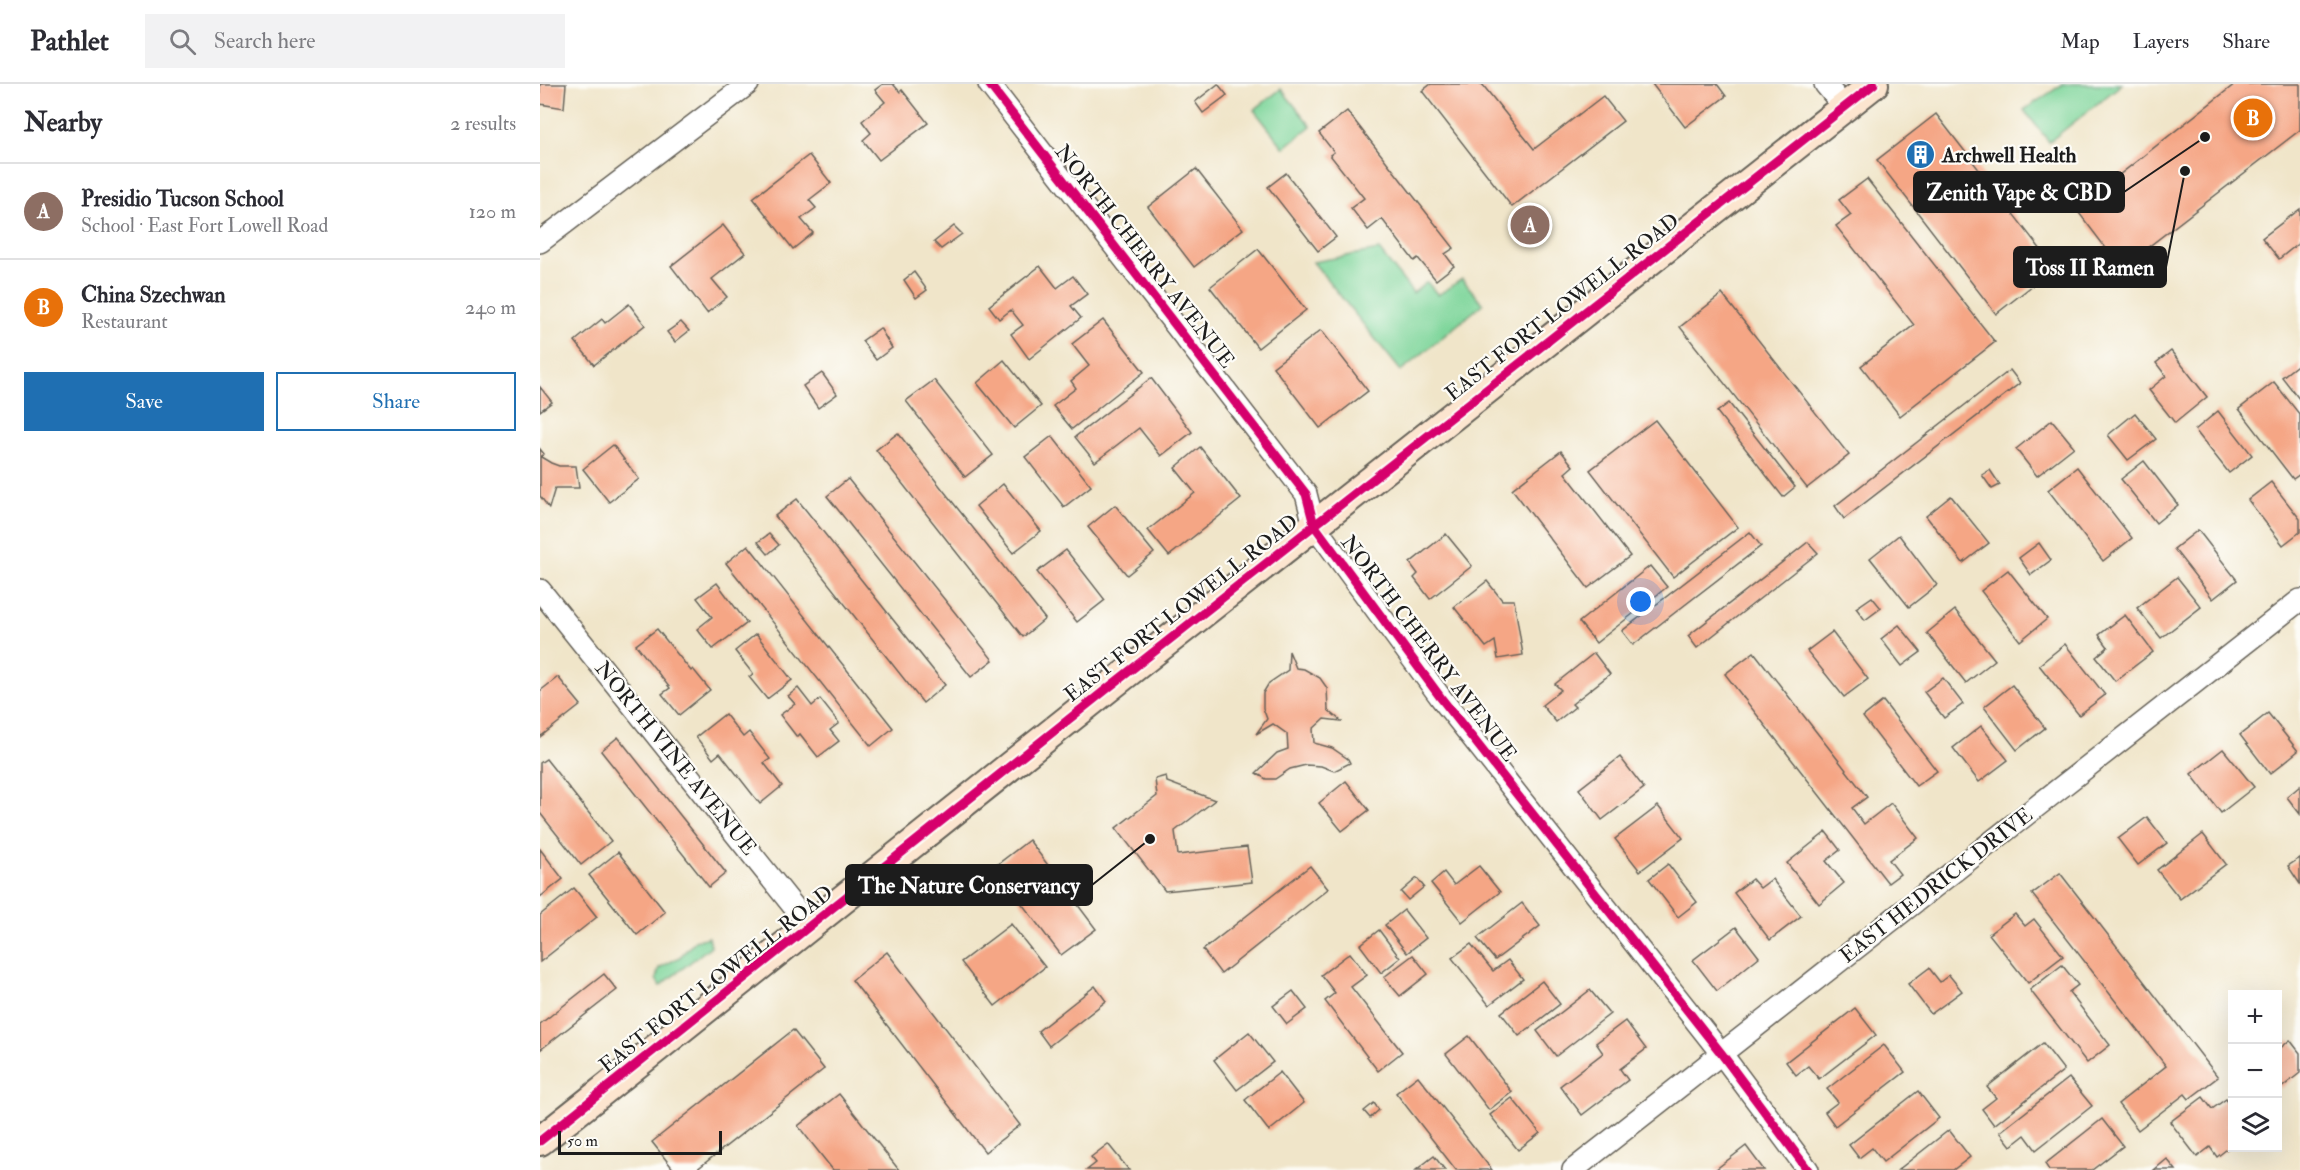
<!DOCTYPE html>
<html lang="en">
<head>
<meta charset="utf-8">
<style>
	body { margin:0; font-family:"IM FELL Double Pica",serif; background:#f2f2f3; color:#2b2b33 }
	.controls { position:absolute; right:18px; bottom:18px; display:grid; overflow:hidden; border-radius:0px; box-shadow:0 6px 24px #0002 }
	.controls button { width:54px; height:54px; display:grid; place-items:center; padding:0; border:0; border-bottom:2px solid #e1e1e2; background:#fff; color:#2b2b33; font:30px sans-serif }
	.scale { position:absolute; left:18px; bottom:15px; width:164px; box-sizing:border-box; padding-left:6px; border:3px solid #1c1c1c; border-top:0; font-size:16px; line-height:21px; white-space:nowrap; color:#1c1c1c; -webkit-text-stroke:4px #fdfcf7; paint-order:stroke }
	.you { position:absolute; left:1101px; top:518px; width:21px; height:21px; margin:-15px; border:4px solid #fff; border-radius:50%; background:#1a73e8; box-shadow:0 0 0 9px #1a73e833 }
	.badge { display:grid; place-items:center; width:39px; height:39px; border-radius:50%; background:#1f6fb2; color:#fff; font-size:20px; font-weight:700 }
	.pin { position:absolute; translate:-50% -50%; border:3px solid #fff; box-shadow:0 2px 6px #0006 }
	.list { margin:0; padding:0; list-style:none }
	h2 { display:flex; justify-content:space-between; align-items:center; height:78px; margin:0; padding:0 24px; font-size:26px }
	h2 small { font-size:20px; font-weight:400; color:#7c7c81 }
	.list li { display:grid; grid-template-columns:39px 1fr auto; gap:18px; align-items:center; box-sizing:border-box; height:96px; padding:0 24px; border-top:2px solid #e1e1e2 }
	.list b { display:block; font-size:22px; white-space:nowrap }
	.list p { margin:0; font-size:20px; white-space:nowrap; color:#7c7c81 }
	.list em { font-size:20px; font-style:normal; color:#7c7c81 }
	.actions { display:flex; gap:12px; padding:18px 24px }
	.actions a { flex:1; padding:14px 0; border:2px solid #1f6fb2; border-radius:0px; text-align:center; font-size:21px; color:#1f6fb2 }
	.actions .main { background:#1f6fb2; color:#fff }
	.icon { flex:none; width:33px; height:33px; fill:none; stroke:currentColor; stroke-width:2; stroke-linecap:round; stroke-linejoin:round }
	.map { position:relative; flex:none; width:1760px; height:1086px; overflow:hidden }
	header { display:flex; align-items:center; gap:36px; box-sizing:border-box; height:84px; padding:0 30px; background:#fff; border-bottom:2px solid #e1e1e2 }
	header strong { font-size:28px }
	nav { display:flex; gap:33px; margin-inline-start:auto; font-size:21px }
	.search { width:420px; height:54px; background:#f2f2f3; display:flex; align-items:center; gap:15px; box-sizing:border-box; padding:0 21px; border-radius:0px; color:#7c7c81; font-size:22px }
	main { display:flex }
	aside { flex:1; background:#fff }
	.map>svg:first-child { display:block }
	.green { fill:#7fd69b; stroke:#4e795c; stroke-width:1.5 }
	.building { fill:#f5a685 }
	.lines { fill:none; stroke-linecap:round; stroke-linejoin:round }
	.minor-casing { stroke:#666259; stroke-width:24 }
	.secondary-casing { stroke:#666259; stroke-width:32 }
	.minor { stroke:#fff; stroke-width:21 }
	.secondary { stroke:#fce5cf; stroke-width:28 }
	.cycleway-casing { stroke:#fdfcf7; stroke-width:13 }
	.cycleway { stroke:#d6006c; stroke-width:9 }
	.labels { text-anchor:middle; stroke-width:4.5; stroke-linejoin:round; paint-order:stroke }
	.poi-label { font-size:21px; font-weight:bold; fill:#1c1c1c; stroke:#fdfcf7; text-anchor:start }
	.street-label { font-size:21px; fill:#1c1c1c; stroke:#fdfcf7 }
	.leader { fill:none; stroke:#1c1c1c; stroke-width:2 }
	.callout-dot { fill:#1c1c1c; stroke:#fdfcf7; stroke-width:2 }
	.callout { fill:#1c1c1c; stroke:#1c1c1c; stroke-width:2 }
	.callout-label { font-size:22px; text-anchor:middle; font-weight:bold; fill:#fff }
</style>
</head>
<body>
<header>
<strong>Pathlet</strong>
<div class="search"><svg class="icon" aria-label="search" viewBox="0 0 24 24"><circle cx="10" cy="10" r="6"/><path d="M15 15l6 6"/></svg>Search here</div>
<nav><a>Map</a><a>Layers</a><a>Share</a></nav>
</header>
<main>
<aside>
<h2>Nearby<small>2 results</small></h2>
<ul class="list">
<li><span class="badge" style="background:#8d6e63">A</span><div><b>Presidio Tucson School</b><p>School · East Fort Lowell Road</p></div><em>120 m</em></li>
<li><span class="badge" style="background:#e8710a">B</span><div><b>China Szechwan</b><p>Restaurant</p></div><em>240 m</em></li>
</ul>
<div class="actions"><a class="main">Save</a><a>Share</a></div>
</aside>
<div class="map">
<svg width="1760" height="1086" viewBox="0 0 1760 1086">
	<rect width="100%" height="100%" fill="#fdfcf7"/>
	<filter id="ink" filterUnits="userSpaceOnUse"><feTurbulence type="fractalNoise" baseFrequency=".0167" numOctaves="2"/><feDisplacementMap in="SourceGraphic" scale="12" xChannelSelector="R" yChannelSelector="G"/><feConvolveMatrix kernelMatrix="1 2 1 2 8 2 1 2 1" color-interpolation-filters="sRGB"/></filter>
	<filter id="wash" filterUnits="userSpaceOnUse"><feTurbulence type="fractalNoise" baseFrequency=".008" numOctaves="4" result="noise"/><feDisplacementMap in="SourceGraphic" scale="24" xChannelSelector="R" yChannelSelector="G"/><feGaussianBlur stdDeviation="1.35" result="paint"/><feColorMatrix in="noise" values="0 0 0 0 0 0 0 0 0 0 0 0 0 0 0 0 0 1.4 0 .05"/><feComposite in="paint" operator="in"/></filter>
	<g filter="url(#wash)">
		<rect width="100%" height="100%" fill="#f0e5c9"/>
		<g class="green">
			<polygon points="1523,0 1582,0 1509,58 1484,26"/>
			<polygon points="741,5 771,42 744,64 714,26"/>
			<polygon points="839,166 873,209 887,198 898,211 922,195 943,220 861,287 773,178"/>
			<polygon points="169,853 171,862 120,902 116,895 119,884 140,873 155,857"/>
		</g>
		<g id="blocks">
			<g class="building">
				<polygon points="0,0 26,0 24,24 0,20"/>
				<polygon points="343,0 353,0 360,8 362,6 388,39 339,76 323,56 331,49 322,37 345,18 335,6"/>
				<polygon points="678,0 687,11 663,29 655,18"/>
				<polygon points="891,0 942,0 994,65 1063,12 1083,37 972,123 882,7"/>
				<polygon points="1112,0 1177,0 1186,12 1145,43"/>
				<polygon points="1695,0 1760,0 1760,46 1581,184 1536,125"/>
				<polygon points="807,27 914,164 905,170 914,182 896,196 878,174 874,177 842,135 828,146 811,124 824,114 790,71 794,68 779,49"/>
				<polygon points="1396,30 1515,184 1456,230 1337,76"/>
				<polygon points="269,71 291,99 269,116 276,124 261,135 273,149 253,165 213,114"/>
				<polygon points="656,85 703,145 654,183 608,123"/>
				<polygon points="746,89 796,153 778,167 728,103"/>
				<polygon points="1327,95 1455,258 1360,332 1321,282 1374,241 1296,142 1311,131 1299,116"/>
				<polygon points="1760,125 1760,158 1739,175 1722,154"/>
				<polygon points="183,141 205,169 172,195 187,213 167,229 131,182"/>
				<polygon points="414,142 422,150 401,165 394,158"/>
				<polygon points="718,165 766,226 718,264 670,203"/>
				<polygon points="500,182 517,204 533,192 547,210 531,222 541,234 489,275 471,250 483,241 471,226 459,235 449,222"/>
				<polygon points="374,188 387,206 376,214 364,196"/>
				<polygon points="1182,210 1309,371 1267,404 1140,243"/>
				<polygon points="89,220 105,241 54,281 35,257 62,235 65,239"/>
				<polygon points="563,236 604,288 532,345 513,322 536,304 531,297 549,282 532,260"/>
				<polygon points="141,238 149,247 135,258 127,248"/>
				<polygon points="340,244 352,264 336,276 322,257"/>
				<polygon points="781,246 828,307 780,344 733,283"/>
				<polygon points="1631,267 1667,313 1635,339 1609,306 1626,292 1616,279"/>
				<polygon points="464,276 501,322 474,344 437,299"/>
				<polygon points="1760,279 1760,316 1742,293"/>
				<polygon points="1470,286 1480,299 1304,435 1295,422"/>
				<polygon points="282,289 297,310 278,324 263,302"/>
				<polygon points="611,294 652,348 621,372 599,344 555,378 535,353"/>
				<polygon points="394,296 453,371 425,393 366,317"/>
				<polygon points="1734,298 1760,331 1760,390 1753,395 1699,325"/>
				<polygon points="0,303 12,318 0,327"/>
				<polygon points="1189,319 1255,403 1243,413 1177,328"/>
				<polygon points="1678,327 1712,371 1689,389 1655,346"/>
				<polygon points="1595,329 1616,355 1588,376 1568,351"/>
				<polygon points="1115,336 1198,443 1133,493 1050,386"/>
				<polygon points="1512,336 1534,363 1497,392 1476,365"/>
				<polygon points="358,349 505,535 483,553 336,366"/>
				<polygon points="512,352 551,402 524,423 485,373"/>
				<polygon points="73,361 99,395 69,418 43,385"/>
				<polygon points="660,363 701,415 629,472 608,446 655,409 635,384"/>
				<polygon points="0,365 4,370 1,373 11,379 19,382 36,382 39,404 15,404 9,424 0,412"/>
				<polygon points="1021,367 1033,382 1025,389 1090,472 1048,504 972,405"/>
				<polygon points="1604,377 1638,421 1616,439 1581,395"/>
				<polygon points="1537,383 1592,454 1563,477 1508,406"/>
				<polygon points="1450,386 1460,401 1452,405 1442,391"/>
				<polygon points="308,395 453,576 431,593 287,412"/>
				<polygon points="1731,398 1760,435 1760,448 1743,461 1708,416"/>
				<polygon points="463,400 501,447 473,469 436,422"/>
				<polygon points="1411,412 1449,459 1423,479 1386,432"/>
				<polygon points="257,415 405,601 383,619 235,432"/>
				<polygon points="575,421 614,469 587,491 548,443"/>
				<polygon points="1658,446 1697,496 1673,515 1634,465"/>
				<polygon points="1210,448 1221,462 1093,561 1082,547"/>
				<polygon points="229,450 239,461 228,470 218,458"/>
				<polygon points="906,450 932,482 890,515 874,494 878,490 870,479"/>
				<polygon points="1359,451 1397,501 1369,523 1330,474"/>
				<polygon points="1268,458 1278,469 1157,564 1148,552"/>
				<polygon points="1499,459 1511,476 1491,491 1479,474"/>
				<polygon points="208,461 353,644 331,662 186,479"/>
				<polygon points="526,466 565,516 537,538 497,488"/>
				<polygon points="1110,482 1127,503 1056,559 1039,538"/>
				<polygon points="1468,486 1507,535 1480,557 1441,507"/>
				<polygon points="1637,493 1661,523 1621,554 1597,524"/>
				<polygon points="947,497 962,516 974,516 983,571 958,575 955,557 946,563 914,523"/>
				<polygon points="177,499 207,539 173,565 157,545 172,533 157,514"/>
				<polygon points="1332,513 1341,524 1325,536 1316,524"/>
				<polygon points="1415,526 1455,576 1426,599 1387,549"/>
				<polygon points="1585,531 1613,568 1575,597 1556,573 1568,563 1559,551"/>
				<polygon points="1359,541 1381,568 1362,582 1341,555"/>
				<polygon points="117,545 151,587 153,585 170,606 139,631 122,610 130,604 96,561"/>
				<polygon points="1292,548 1328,595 1304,613 1267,567"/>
				<polygon points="216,550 252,596 227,615 209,593 213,590 195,567"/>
				<polygon points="1525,560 1565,611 1539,631 1499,581"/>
				<polygon points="749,567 756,584 764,585 780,594 787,604 788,626 801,637 784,635 773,645 774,659 792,664 808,675 810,679 794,687 781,682 766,681 750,685 735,695 726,695 716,689 737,669 748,665 747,650 733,640 716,650 727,635 723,624 723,609 729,599 748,586"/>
				<polygon points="1214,568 1327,713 1312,724 1324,740 1351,719 1378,754 1349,776 1360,790 1348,799 1185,590"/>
				<polygon points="1054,569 1070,590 1032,620 1035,623 1016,638 1002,621 1021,606 1015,600"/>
				<polygon points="18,593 41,621 0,653 0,607"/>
				<polygon points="1403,594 1423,620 1404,634 1384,608"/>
				<polygon points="1472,601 1505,644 1477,666 1444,623"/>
				<polygon points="258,604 272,622 280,615 299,639 290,646 299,657 278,673 260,650 257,653 240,631 255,620 248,612"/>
				<polygon points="1343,617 1397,687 1376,702 1323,633"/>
				<polygon points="1728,629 1758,667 1730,690 1700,651"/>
				<polygon points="185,630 203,653 209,648 230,675 224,679 242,702 220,720 180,669 173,675 156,653"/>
				<polygon points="1441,642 1468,676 1439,698 1413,664"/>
				<polygon points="78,653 186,789 169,803 61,667"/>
				<polygon points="1683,665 1714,703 1681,729 1651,690"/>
				<polygon points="1080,673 1104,704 1062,736 1039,705"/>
				<polygon points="6,675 71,757 41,781 0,729 0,679"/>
				<polygon points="626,692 627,698 675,716 635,747 638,771 707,763 712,798 625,807 576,744 617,712 615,695"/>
				<polygon points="806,697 829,726 802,747 779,719"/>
				<polygon points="1760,702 1760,730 1747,713"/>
				<polygon points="1118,722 1143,754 1100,787 1075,755"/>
				<polygon points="1607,733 1627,759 1598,781 1578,755"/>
				<polygon points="1286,748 1300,766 1286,777 1304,799 1279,820 1247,779"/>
				<polygon points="1663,750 1686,780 1640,815 1617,786"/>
				<polygon points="489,756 556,845 521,871 454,783"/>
				<polygon points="0,765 23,795 0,813"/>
				<polygon points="78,768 125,828 97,851 49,791"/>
				<polygon points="1760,774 1760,800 1748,782"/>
				<polygon points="1128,780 1157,818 1138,833 1109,795"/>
				<polygon points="770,782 788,805 681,890 663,866"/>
				<polygon points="939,782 960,808 922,838 891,799 904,788 914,801"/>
				<polygon points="1520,789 1678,993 1649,1015 1645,1010 1598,1046 1578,1020 1626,982 1492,810"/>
				<polygon points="877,794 884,803 868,816 861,808"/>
				<polygon points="1212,795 1220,804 1232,795 1261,832 1230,856 1194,809"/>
				<polygon points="34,804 57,833 0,878 0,831"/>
				<polygon points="982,819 1000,842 955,876 937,854"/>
				<polygon points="864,826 886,854 867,869 845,841"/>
				<polygon points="1475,830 1485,842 1494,835 1523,872 1488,899 1449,850"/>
				<polygon points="471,840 505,883 455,922 421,878"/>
				<polygon points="1196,843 1219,873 1177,907 1153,876"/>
				<polygon points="839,846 860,874 841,889 820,861"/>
				<polygon points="931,860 953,887 968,876 983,895 949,921 912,874"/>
				<polygon points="347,868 480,1041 445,1068 312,896"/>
				<polygon points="810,869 827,891 811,903 862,968 838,987 785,917 795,909 781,891"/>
				<polygon points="873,871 888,890 860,912 844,893"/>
				<polygon points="1522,881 1538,901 1529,908 1570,961 1547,979 1490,906"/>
				<polygon points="1389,884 1400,898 1409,891 1422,907 1391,930 1368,900"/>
				<polygon points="64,890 77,906 0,966 0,940"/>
				<polygon points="1002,897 1020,920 979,952 961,929"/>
				<polygon points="555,902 566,917 509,962 498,947"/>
				<polygon points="1050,906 1070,930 1016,972 997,947"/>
				<polygon points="753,907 767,925 747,940 733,922"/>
				<polygon points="1315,924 1336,951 1279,995 1268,982 1256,991 1246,978"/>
				<polygon points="1085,937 1106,965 1080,985 1088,996 1042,1031 1020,1002 1063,969 1056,959"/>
				<polygon points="253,946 284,985 156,1086 134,1086 112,1058"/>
				<polygon points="709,948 733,978 697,1006 674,976"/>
				<polygon points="929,952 972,1008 949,1026 906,970"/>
				<polygon points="1750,956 1760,969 1760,989 1741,1004 1738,1001 1738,966"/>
				<polygon points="1503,959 1524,986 1454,1041 1442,1025 1456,1014 1447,1003"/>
				<polygon points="1344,961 1365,988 1295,1042 1285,1028 1298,1018 1287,1005"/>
				<polygon points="740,988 764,1019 729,1047 705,1016"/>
				<polygon points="878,992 952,1086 916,1086 856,1009"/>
				<polygon points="1529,994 1552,1022 1496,1066 1485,1051 1471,1062 1460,1048"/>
				<polygon points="1378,1007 1399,1034 1343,1078 1332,1064 1319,1074 1309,1061"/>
				<polygon points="299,1010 359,1086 293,1086 258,1042"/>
				<polygon points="1663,1013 1672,1025 1686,1015 1692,1023 1692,1061 1677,1073 1670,1063 1657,1073 1630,1038"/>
				<polygon points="972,1014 1000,1049 978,1066 950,1031"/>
				<polygon points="834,1019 839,1026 830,1034 824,1027"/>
				<polygon points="1562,1035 1583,1062 1552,1086 1509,1086 1505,1080"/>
				<polygon points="1409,1046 1430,1073 1413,1086 1358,1086"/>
				<polygon points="568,1060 589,1086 547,1086 556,1079 551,1073"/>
				<polygon points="1206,1062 1224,1086 1175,1086"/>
				<polygon points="894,1072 905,1086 876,1086"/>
				<polygon points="1627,1075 1636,1086 1614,1086"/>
			</g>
		</g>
	</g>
	<g filter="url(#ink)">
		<use href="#blocks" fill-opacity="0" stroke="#666259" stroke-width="1.5"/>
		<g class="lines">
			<defs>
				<g id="minor">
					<polyline points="449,0 766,410 774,441 901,614 1181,969 1268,1086"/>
					<polyline points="1285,0 1305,24"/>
					<polyline points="0,158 208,0"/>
					<polyline points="0,506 270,843"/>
					<polyline points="1033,1086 1760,516"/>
				</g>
				<polyline id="secondary" points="0,1057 568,604 1334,0"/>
			</defs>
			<use href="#minor" class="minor-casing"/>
			<use href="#secondary" class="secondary-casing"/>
			<use href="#minor" class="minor"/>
			<use href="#secondary" class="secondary"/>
			<defs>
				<g id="cycleway">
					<polyline points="449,0 766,410 774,441 901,614 1181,969 1268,1086"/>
					<polyline points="0,1057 568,604 1334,0"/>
				</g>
			</defs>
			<use href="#cycleway" class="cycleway-casing"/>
			<use href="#cycleway" class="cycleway"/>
		</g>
	</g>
	<defs>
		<symbol id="building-disc" viewBox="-11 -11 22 22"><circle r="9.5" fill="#1f6fb2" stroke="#fdfcf7"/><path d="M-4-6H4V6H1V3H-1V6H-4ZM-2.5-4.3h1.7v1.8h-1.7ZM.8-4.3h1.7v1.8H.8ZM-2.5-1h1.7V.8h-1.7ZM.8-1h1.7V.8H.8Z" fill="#fff"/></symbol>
	</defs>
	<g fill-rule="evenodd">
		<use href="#building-disc" x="1364" y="54" width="33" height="33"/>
	</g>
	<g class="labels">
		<g class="poi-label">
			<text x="1402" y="78">Archwell Health</text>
		</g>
		<g class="street-label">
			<text transform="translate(605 172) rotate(52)" y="7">NORTH CHERRY AVENUE</text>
			<text transform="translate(1022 223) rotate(-38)" y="7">EAST FORT LOWELL ROAD</text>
			<text transform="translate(641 524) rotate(-38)" y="7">EAST FORT LOWELL ROAD</text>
			<text transform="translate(889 564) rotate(53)" y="7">NORTH CHERRY AVENUE</text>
			<text transform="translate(136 674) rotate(51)" y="7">NORTH VINE AVENUE</text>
			<text transform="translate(1396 801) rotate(-38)" y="7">EAST HEDRICK DRIVE</text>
			<text transform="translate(176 895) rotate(-38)" y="7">EAST FORT LOWELL ROAD</text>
		</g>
	</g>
	<path class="leader" d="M1665 53L1584 108M1645 87L1626 183M610 755L552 801"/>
	<g class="callout-dot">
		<circle cx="1665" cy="53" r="6"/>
		<circle cx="1645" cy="87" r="6"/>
		<circle cx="610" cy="755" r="6"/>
	</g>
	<g class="callout">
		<rect x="1374" y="88" width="210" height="40" rx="6"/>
		<rect x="1474" y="163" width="152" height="40" rx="6"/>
		<rect x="306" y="781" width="246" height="40" rx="6"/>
	</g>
	<g class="callout-label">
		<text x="1479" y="116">Zenith Vape &amp; CBD</text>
		<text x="1550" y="191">Toss II Ramen</text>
		<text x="429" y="809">The Nature Conservancy</text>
	</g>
</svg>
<div class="controls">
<button>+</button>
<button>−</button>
<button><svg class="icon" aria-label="layers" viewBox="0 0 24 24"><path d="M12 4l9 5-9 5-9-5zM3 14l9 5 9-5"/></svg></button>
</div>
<div class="scale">50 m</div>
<div class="you"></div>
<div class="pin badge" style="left:990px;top:141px;background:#8d6e63">A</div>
<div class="pin badge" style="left:1713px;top:34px;background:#e8710a">B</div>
</div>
</main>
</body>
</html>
